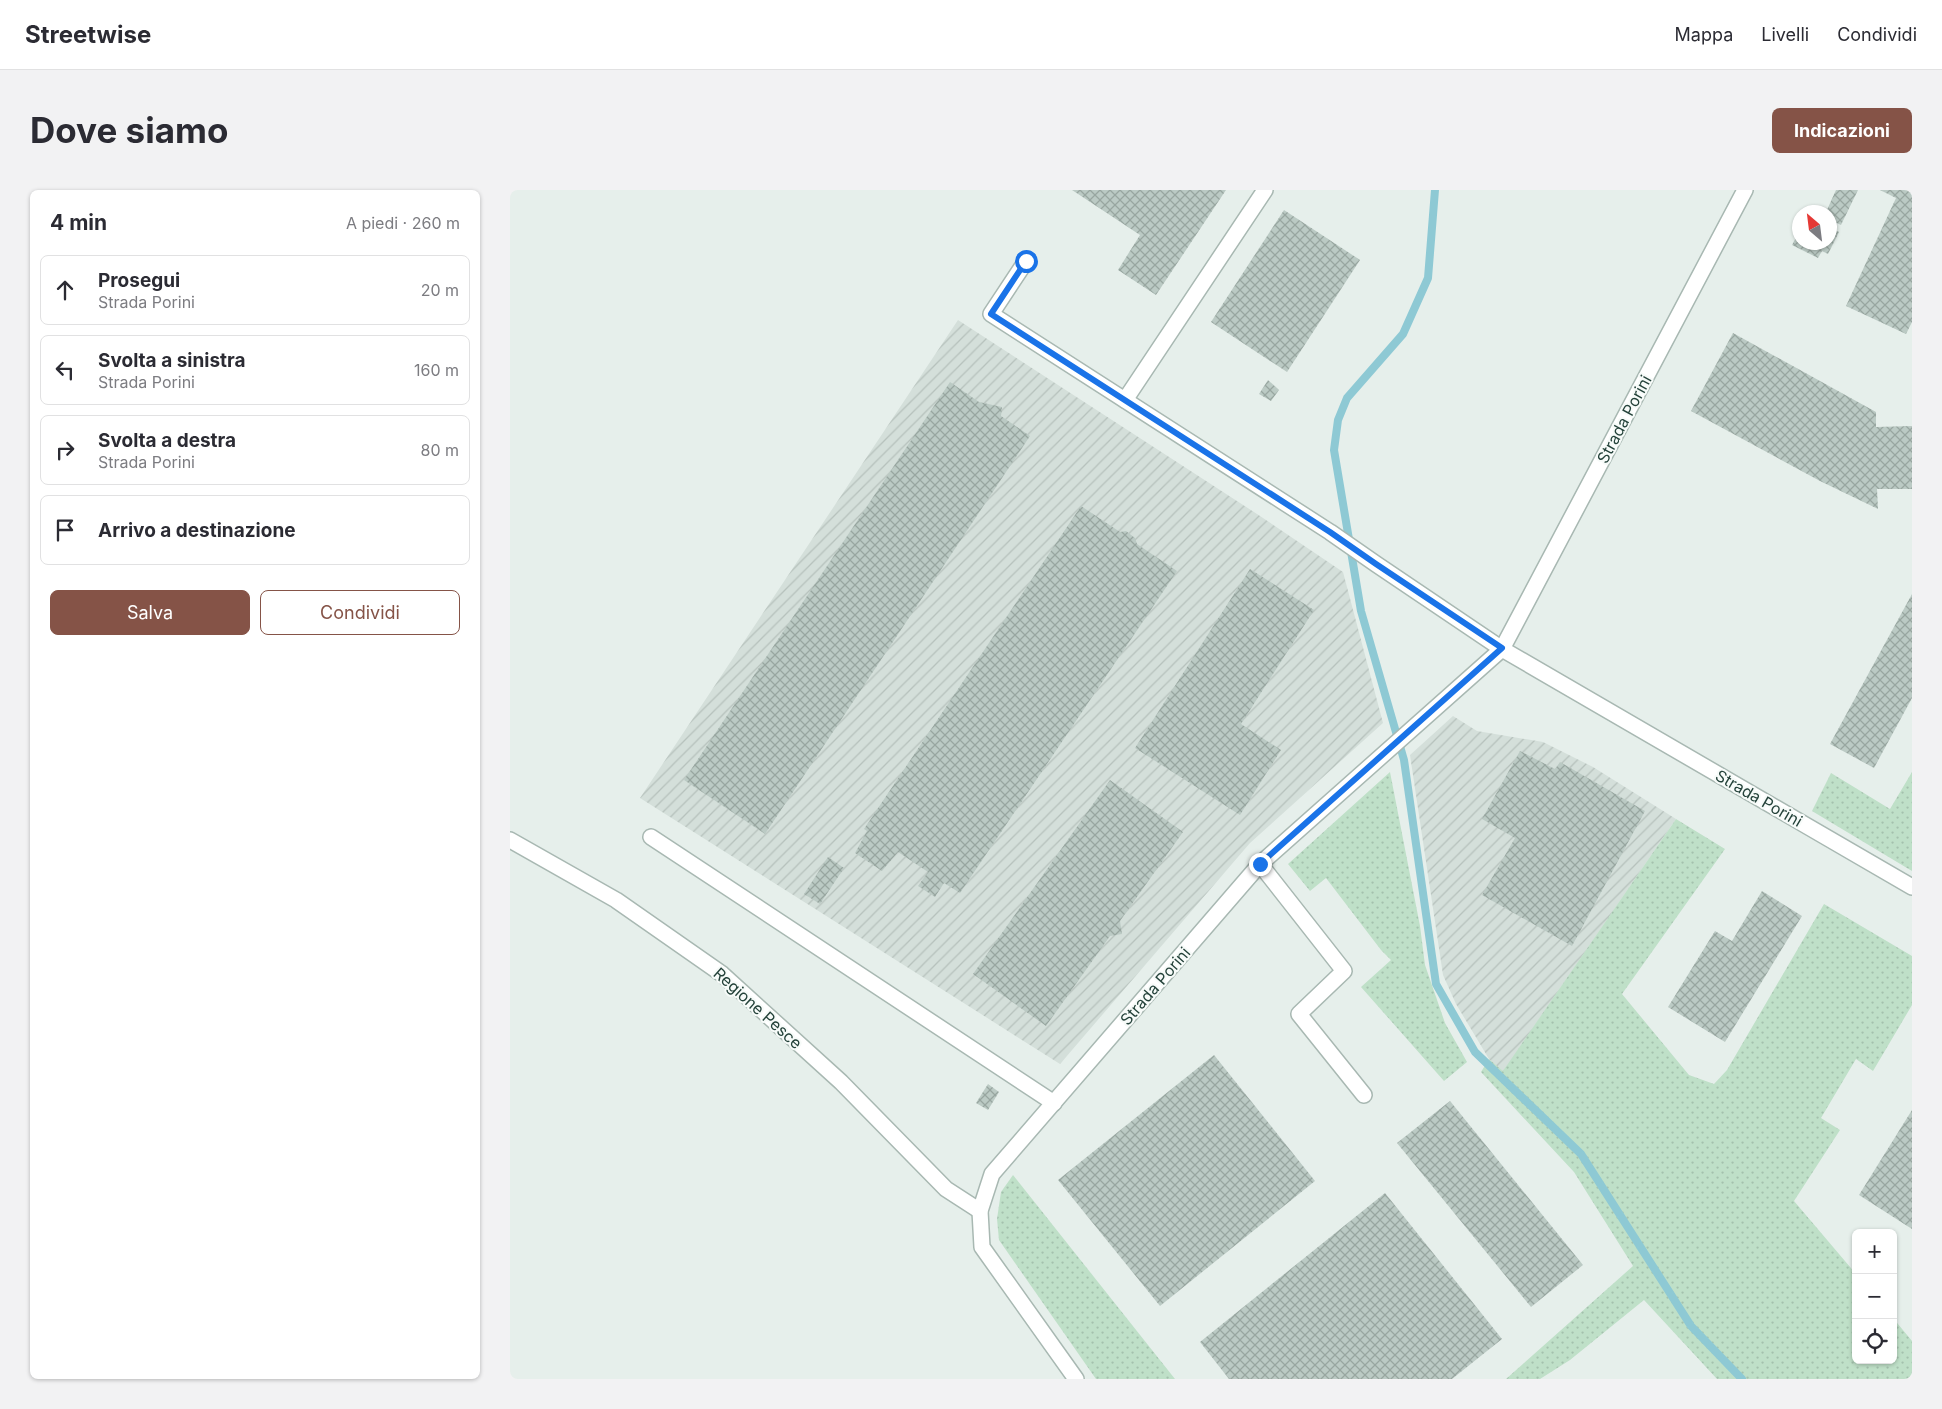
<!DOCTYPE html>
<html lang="it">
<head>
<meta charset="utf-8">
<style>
	body { margin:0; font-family:Inter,sans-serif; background:#f2f2f3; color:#2b2b33 }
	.controls { position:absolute; right:15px; bottom:15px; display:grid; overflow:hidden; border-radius:8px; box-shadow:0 1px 4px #0004 }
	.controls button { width:45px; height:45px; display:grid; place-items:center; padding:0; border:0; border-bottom:1px solid #e1e1e2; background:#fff; color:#2b2b33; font:25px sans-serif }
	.compass { position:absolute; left:1282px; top:15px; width:45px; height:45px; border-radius:50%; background:#fff; box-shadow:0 1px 4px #0004; rotate:332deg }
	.stop { position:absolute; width:15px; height:15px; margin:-11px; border:4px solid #1a73e8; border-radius:50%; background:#fff }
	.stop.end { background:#1a73e8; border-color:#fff; box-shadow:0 1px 5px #0008 }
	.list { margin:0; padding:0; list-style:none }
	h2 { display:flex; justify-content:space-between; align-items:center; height:65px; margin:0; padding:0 20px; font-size:21px }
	h2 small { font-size:16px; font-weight:400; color:#7c7c81 }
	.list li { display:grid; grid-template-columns:32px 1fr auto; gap:15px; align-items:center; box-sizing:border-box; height:70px; margin:0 10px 10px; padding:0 10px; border:1px solid #e1e1e2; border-radius:8px }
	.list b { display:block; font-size:19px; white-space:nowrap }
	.list p { margin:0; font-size:16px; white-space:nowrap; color:#7c7c81 }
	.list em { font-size:16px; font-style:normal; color:#7c7c81 }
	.actions { display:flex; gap:10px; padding:15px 20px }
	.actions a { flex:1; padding:11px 0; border:1px solid #855347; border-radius:8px; text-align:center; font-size:18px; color:#855347 }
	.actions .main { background:#855347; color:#fff }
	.icon { flex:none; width:28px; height:28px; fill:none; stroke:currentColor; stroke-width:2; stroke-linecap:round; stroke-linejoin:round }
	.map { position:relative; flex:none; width:1402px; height:1189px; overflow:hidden; border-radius:8px }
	header { display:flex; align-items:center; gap:30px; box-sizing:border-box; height:70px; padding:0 25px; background:#fff; border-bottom:1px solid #e1e1e2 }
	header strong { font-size:24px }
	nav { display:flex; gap:28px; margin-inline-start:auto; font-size:18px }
	.intro { display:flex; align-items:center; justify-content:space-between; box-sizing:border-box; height:120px; padding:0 30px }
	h1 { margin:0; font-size:35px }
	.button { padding:12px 22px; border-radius:8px; background:#855347; color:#fff; font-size:18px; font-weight:700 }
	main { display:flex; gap:30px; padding:0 30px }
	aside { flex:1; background:#fff; border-radius:8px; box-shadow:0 1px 4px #0004 }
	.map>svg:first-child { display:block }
	.industrial { fill:url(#industrial-furrows) }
	.grass { fill:url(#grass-dots) }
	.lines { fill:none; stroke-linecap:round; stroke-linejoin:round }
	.stream { stroke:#8ec9d4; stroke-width:8 }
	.building { fill:url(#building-cross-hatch) }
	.minor-casing { stroke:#a8b8b2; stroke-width:18 }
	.minor { stroke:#fff; stroke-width:15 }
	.route { stroke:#1a73e8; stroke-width:6 }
	.labels { text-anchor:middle; stroke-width:4; stroke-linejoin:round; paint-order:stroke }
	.street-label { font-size:16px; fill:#24423a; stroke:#f7fbf9 }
</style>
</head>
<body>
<header>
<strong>Streetwise</strong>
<nav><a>Mappa</a><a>Livelli</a><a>Condividi</a></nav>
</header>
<div class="intro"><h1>Dove siamo</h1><a class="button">Indicazioni</a></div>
<main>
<aside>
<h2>4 min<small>A piedi · 260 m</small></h2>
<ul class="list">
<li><svg class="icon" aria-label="ahead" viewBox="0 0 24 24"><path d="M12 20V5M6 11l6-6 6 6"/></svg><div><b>Prosegui</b><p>Strada Porini</p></div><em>20 m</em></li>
<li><svg class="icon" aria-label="left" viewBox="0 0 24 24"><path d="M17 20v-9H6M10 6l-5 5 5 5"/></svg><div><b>Svolta a sinistra</b><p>Strada Porini</p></div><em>160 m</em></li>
<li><svg class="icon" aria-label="right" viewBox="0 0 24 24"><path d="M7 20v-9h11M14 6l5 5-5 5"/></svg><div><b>Svolta a destra</b><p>Strada Porini</p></div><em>80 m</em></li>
<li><svg class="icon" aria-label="arrive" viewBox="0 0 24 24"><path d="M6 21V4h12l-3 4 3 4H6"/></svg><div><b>Arrivo a destinazione</b></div></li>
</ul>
<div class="actions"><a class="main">Salva</a><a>Condividi</a></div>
</aside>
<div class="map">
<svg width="1402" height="1189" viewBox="0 0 1402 1189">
	<defs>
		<pattern id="industrial-furrows" width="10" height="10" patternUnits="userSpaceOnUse" patternTransform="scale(1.25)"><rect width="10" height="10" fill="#d4dfda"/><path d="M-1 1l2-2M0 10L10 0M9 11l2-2" fill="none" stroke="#b6c1bc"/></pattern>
		<pattern id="grass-dots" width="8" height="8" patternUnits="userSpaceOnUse" patternTransform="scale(1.25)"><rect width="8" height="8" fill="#bfe0c8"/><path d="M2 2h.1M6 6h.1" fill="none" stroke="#a4c1ad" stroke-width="1.8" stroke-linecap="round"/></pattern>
		<pattern id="building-cross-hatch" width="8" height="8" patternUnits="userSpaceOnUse" patternTransform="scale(1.25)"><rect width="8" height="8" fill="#bbcac4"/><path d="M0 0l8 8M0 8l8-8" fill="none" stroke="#98a6a0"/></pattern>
	</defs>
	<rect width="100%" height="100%" fill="#e6efeb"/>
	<g class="industrial">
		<polygon points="448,130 747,324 833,382 873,533 740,653 550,874 130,608"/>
		<polygon points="943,526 967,541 1033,552 1083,577 1166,629 993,882 979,869 946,814 933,785 900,565"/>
	</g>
	<g class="grass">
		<polygon points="880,582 910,736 915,775 935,833 957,872 934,891 851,797 881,770 871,760 816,688 800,701 778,674"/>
		<polygon points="1402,582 1402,681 1302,621 1321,583 1380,619"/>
		<polygon points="1166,629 1215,659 1112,804 1179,885 1204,894 1217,880 1314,714 1402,766 1402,815 1363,881 1346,869 1311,928 1330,940 1284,1011 1346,1084 1346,1170 1383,1170 1383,1128 1402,1151 1402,1189 1207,1189 1134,1110 1060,1170 1030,1189 996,1189 1123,1076 1064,982 971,882 979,869 993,881"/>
		<polygon points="503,985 665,1189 586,1189 489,1050 487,1029 491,1002"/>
	</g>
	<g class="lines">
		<polyline class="stream" points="925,0 918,88 893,144 837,208 828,230 824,260 851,421 894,570 926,794 965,862 1071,964 1181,1136 1232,1189"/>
	</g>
	<g class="building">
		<polygon points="562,0 716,0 646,105 608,80 630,45"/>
		<polygon points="1326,0 1348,0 1331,35 1320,30 1320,22 1316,22"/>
		<polygon points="1370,0 1402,0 1402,132 1396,144 1336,116 1386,8"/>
		<polygon points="774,20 850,70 777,182 701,132"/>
		<polygon points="1320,37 1329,42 1318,64 1312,61 1308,68 1282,55 1290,40 1290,52 1320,52"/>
		<polygon points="1223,143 1366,222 1366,237 1402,236 1402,299 1367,299 1368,319 1310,291 1181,221"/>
		<polygon points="758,190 769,200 761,211 749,204"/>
		<polygon points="440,192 469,212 492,217 491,226 520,246 255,644 174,590"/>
		<polygon points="571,316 610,342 616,341 625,348 627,354 667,381 450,703 434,693 425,707 408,696 418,682 388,662 372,681 345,663 357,641 354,639"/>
		<polygon points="740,379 804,420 731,534 771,560 730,625 625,558"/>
		<polygon points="1402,404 1402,508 1364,578 1320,554"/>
		<polygon points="1010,561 1045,579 1050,572 1135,621 1062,756 972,705 1005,648 972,629"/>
		<polygon points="600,590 673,642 610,731 612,744 600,746 536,836 463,784"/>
		<polygon points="318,667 334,678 310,714 294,704"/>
		<polygon points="1252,701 1292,726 1215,852 1158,817 1205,741 1222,751"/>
		<polygon points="704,865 805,991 650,1116 548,990"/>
		<polygon points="478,894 489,902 478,920 466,913"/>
		<polygon points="940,911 1073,1075 1021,1117 887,953"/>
		<polygon points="1402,920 1402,1039 1349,1005"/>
		<polygon points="875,1003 992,1149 942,1189 719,1189 690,1152"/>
	</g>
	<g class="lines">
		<defs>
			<g id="minor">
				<polyline points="516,71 481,124 820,342 866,374 992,459 1402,697"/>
				<polyline points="615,210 755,0"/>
				<polyline points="141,647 544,913"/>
				<polyline points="0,650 106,710 212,784 331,892 436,999 470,1021"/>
				<polyline points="750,674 834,781 789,824 854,905"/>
				<polyline points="566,1189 472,1057 470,1021 482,984 750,674 992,459 1235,0"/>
			</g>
		</defs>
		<use href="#minor" class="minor-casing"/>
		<use href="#minor" class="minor"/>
	</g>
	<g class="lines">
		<polyline class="route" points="516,71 481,124 820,342 866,374 992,458 750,674"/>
	</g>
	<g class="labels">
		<g class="street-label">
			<text transform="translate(1114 229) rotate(-62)" y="6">Strada Porini</text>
			<text transform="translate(1249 608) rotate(30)" y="6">Strada Porini</text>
			<text transform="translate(645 796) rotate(-49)" y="6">Strada Porini</text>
			<text transform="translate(248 818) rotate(42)" y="6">Regione Pesce</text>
		</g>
	</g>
</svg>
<div class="controls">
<button>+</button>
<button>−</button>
<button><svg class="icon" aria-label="locate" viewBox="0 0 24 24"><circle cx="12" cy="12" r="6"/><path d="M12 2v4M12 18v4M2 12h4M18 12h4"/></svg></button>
</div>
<svg class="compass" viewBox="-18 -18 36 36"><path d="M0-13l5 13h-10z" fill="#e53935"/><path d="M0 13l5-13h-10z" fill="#7c7c81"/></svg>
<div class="stop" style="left:516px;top:71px"></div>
<div class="stop end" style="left:750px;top:674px"></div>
</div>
</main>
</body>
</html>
